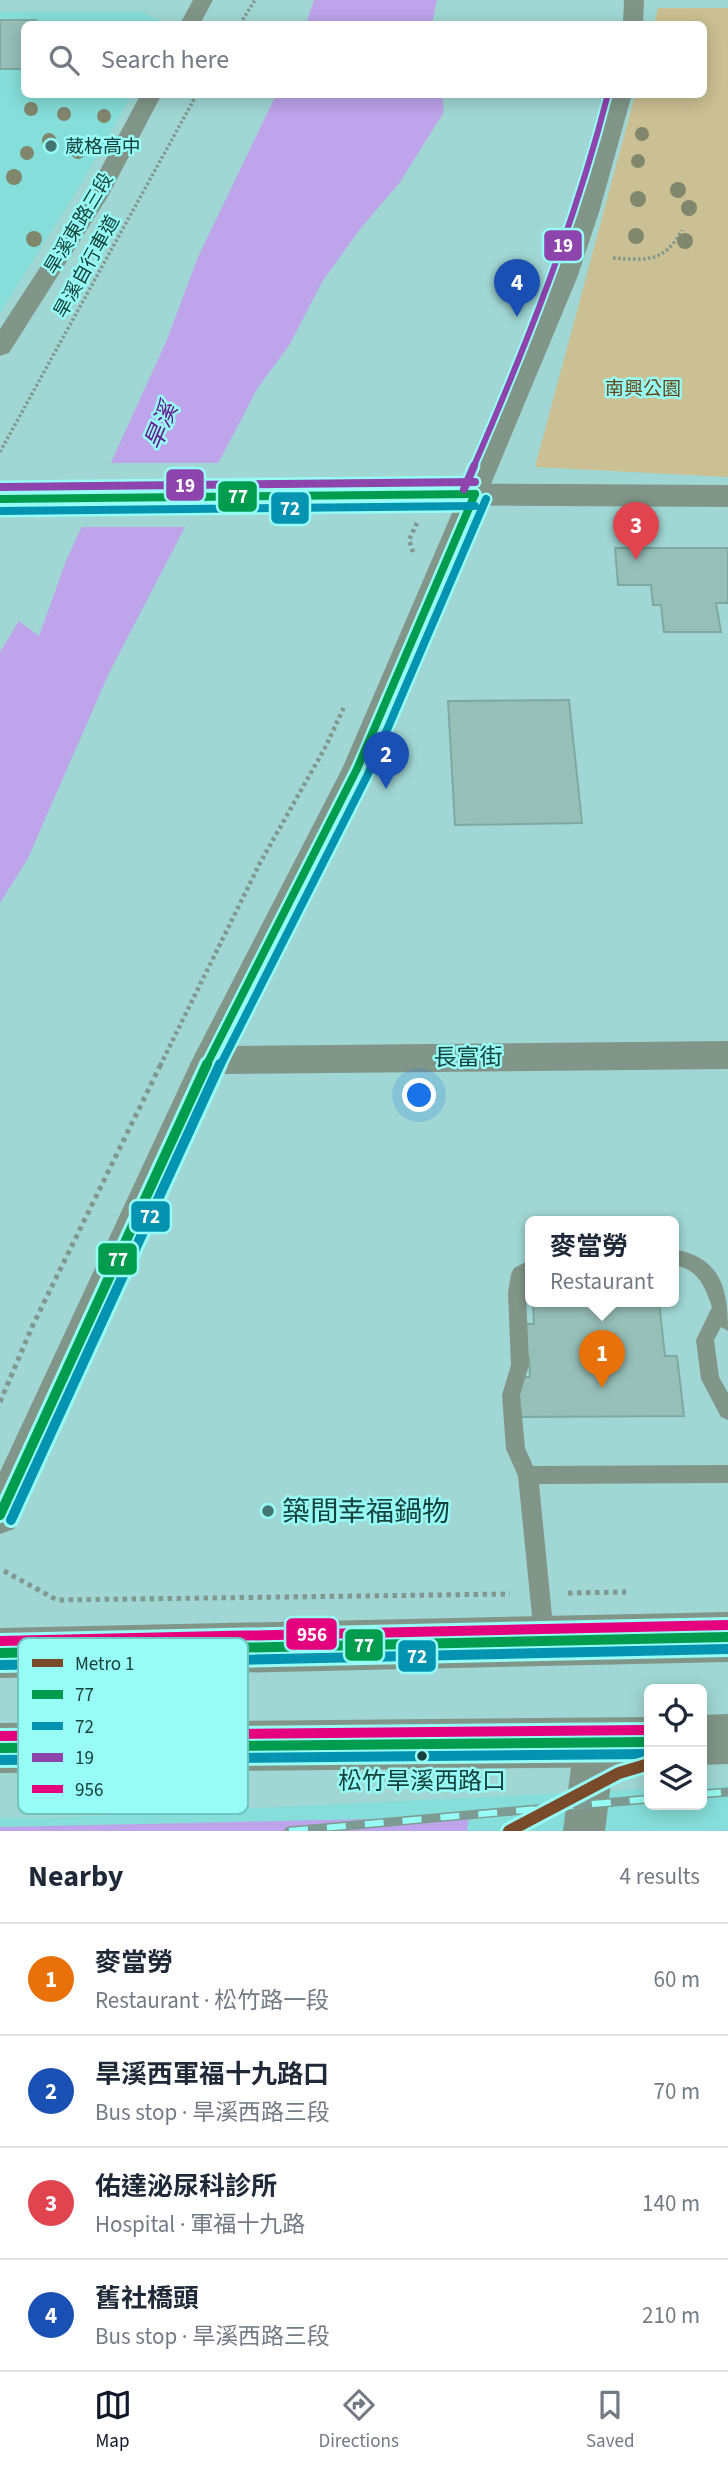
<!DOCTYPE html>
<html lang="en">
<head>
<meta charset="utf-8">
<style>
	body { margin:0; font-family:"Source Sans 3","Noto Sans TC",sans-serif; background:#f6f6f7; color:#1f2937 }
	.controls { position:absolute; right:21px; bottom:21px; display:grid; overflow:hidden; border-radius:10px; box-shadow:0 4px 18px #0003 }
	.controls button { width:63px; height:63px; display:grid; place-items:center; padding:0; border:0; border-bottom:2px solid #e0e1e3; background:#fff; color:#1f2937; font:35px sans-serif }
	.you { position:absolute; left:420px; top:1096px; width:24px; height:24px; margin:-18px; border:5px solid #fff; border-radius:50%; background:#1a73e8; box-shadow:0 0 0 10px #1a73e833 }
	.badge { display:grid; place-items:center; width:46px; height:46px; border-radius:50%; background:#111827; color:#fff; font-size:23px; font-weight:700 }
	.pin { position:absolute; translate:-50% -58px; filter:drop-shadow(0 2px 4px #0008) }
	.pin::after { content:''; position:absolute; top:37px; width:24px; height:21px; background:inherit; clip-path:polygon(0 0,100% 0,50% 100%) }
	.popup { position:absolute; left:525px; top:1216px; width:154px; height:91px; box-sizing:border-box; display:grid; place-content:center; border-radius:10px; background:#fff; filter:drop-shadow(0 2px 5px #0005); font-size:23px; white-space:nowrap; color:#747a83 }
	.popup b { font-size:26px; color:#1f2937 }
	.popup::after { content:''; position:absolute; left:50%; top:100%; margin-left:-14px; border:14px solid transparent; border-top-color:#fff }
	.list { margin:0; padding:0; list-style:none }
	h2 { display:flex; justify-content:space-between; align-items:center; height:91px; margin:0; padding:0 28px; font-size:30px }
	h2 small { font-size:23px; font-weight:400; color:#747a83 }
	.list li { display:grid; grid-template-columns:46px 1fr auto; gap:21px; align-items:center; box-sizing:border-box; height:112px; padding:0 28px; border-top:2px solid #e0e1e3 }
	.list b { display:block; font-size:26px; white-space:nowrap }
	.list p { margin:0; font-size:23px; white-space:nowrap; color:#747a83 }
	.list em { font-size:23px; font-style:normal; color:#747a83 }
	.icon { flex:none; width:38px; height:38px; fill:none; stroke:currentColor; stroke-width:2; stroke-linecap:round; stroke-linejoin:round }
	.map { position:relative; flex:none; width:728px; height:1831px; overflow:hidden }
	.search { position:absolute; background:#fff; box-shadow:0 4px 18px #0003; left:21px; right:21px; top:21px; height:77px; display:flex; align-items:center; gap:18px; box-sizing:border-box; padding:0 24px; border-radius:10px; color:#747a83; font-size:26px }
	.sheet { height:539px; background:#fff }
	nav { display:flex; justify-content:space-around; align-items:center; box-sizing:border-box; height:98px; border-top:2px solid #e0e1e3; background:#fff; font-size:19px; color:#747a83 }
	nav a { display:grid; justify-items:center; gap:4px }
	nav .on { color:#111827 }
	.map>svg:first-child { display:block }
	.built { fill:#86deda }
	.green { fill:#cbc093 }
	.water { fill:#bea4ea }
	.pier { fill:#a0d7d4 }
	.building { fill:#96bfb8; stroke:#7ea9a2; stroke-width:2 }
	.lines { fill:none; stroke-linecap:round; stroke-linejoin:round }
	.path-far2 { stroke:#81988f; stroke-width:3.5; stroke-dasharray:2.5 2.5; stroke-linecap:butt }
	.path-far1 { stroke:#81988f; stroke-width:4.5; stroke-dasharray:3.5 3.5; stroke-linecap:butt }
	.path { stroke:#81988f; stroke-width:5; stroke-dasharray:4.5 4.5; stroke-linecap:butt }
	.service { fill:#819689; fill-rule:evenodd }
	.minor { fill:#819689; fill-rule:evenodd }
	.tertiary { fill:#819689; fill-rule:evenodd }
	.rail-casing { stroke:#7d9b93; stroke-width:9 }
	.rail { stroke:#96fcf5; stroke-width:6; stroke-dasharray:19; stroke-linecap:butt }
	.bus-1-far1-casing { stroke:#96fcf5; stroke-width:13 }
	.bus-1-casing { stroke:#96fcf5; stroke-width:16 }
	.bus-2-far1-casing { stroke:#96fcf5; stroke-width:13 }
	.bus-2-casing { stroke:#96fcf5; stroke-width:16 }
	.bus-3-far1-casing { stroke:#96fcf5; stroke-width:10 }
	.bus-3-casing { stroke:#96fcf5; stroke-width:13 }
	.bus-4-casing { stroke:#96fcf5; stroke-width:16 }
	.bus-1-far1 { stroke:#029c4f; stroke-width:8 }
	.bus-1 { stroke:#029c4f; stroke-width:10 }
	.bus-2-far1 { stroke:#0494b1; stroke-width:8 }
	.bus-2 { stroke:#0494b1; stroke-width:10 }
	.bus-3-far1 { stroke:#8e44ad; stroke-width:6 }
	.bus-3 { stroke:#8e44ad; stroke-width:8 }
	.bus-4 { stroke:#e5007d; stroke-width:10 }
	.metro-1-casing { stroke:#96fcf5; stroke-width:18 }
	.metro-1 { stroke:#7a4b2a; stroke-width:12 }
	.tree { fill:#80876d }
	.poi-dot { fill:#467673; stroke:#96fcf5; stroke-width:2.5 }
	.bus-dot { fill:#15413f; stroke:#96fcf5; stroke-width:2.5 }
	.labels { text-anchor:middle; stroke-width:5; stroke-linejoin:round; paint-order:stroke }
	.far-poi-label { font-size:19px; fill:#15413f; stroke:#96fcf5; text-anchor:start }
	.far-street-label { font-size:19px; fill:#15413f; stroke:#96fcf5 }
	.far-park-label { font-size:19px; fill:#664519; stroke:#96fcf5 }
	.street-label { font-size:23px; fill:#15413f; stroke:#96fcf5 }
	.water-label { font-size:24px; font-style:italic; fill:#681791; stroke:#96fcf5 }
	.near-bus-label { font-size:24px; fill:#15413f; stroke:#96fcf5 }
	.near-poi-label { font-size:28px; fill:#15413f; stroke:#96fcf5; text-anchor:start }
	.key { fill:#96fcf5; stroke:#6fc4be; stroke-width:2 }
	.key-label { font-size:19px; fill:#15413f }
	.line-badge { stroke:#96fcf5; stroke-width:2.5 }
	.badge-label { font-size:19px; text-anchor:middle; font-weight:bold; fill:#fff }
</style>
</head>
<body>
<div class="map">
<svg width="728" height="1831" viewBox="0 0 728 1831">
	<rect width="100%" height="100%" fill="#a0d7d4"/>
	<g class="built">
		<polygon points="0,12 142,12 167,24 24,24 24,94 132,95 73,197 0,313"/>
		<polygon points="728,1786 728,1831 0,1831 0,1818 53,1818 649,1789 649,1805 702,1805 702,1787"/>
	</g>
	<polygon class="green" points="658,8 728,8 728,477 535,467 635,95 704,94 704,24 654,24"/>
	<g class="water">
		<polygon points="314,0 437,0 432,24 306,24"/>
		<polygon points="276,95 442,95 444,112 400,182 360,229 322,282 290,344 257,389 109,673 28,858 0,903 0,652 19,621 39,636 66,561 166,342 198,257"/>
		<polygon points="469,1817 467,1831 0,1831 0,1827"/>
	</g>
	<polygon class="pier" points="107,463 222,463 188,527 77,527"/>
	<g class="building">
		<polygon points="0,20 36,20 35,24 24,24 24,69 0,69"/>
		<polygon points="615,548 728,548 728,603 716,603 721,632 664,632 661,605 653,605 651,585 618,585"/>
		<polygon points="569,700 582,823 455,825 448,701"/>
		<polygon points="533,1302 659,1302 665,1356 677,1356 684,1416 520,1417 518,1377 530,1377 529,1358 515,1358 513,1324 534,1324"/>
	</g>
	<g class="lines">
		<g class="path-far2">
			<polyline points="240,24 255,0"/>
			<path d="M613 258C647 260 664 263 682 230"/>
			<polyline points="0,452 197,94"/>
		</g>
		<g class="path-far1">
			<polyline points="413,552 409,540 417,523"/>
			<polyline points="160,1066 260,863 326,746 344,707"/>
		</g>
		<g class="path">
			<polyline points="0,1402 32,1327 161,1064"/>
			<polyline points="4,1571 57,1600 510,1594"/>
			<polyline points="568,1593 626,1592"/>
		</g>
		<g class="service">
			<path d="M674 1249C721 1258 728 1288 728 1331L721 1327 714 1340 719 1377 728 1393V1420L721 1417 701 1379 696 1340 712 1307C704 1285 699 1270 674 1265Z"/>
			<polygon points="530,1260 530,1277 526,1293 529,1365 520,1395 525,1448 533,1466 728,1465 728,1483 539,1484 554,1636 551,1643 544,1646 537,1643 534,1636 518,1476 506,1449 502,1395 511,1365 508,1293 511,1274 514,1268"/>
		</g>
		<g class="minor">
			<polygon points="193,0 213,0 200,24 180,24"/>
			<polygon points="624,0 644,0 643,24 623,24"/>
			<polygon points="141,94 162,94 107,198 9,353 0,356 0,329 85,198"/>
			<polygon points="610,94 632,94 600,209 577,278 372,769 233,1046 728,1041 728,1069 219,1074 14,1529 0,1534 0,1472 192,1060 342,769 553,278 578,209"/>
			<polygon points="595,1722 610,1728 616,1743 605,1831 563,1831 574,1743 580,1728"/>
		</g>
		<g class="tertiary">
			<polygon points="374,483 728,485 728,507 374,505 0,510 0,488"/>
			<polygon points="728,1612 728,1662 0,1678 0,1628"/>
			<polygon points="728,1714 728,1764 702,1765 702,1715"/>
			<polygon points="649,1717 649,1767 0,1773 0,1723"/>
		</g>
		<defs>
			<g id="rail">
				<polyline points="702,1794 728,1792"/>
				<polyline points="289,1831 649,1799"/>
			</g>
		</defs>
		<use href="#rail" class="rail-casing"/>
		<use href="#rail" class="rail"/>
		<defs>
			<g id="bus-1-far1">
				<polyline points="0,499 475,494"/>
				<polyline points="206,1066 357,769 475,494"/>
			</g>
			<g id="bus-1">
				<polyline points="0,1515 207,1064"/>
				<polyline points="0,1653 728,1637"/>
				<polyline points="0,1748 649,1742"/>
			</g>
			<g id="bus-2-far1">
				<polyline points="0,511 475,506"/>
				<polyline points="220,1066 368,774 486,499"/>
			</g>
			<g id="bus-2">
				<polyline points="11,1520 220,1064"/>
				<polyline points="1,1665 728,1649"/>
				<polyline points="0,1760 649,1754"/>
			</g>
			<path id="bus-3-far1" d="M473 468C526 346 575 223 608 94"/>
			<g id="bus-3">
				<polyline points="0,487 475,482"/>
				<polyline points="464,489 474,466"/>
			</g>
			<g id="bus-4">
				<polyline points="0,1641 728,1625"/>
				<polyline points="0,1736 649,1730"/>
			</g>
		</defs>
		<use href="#bus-1-far1" class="bus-1-far1-casing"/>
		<use href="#bus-1" class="bus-1-casing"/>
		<use href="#bus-2-far1" class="bus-2-far1-casing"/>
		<use href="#bus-2" class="bus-2-casing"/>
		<use href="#bus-3-far1" class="bus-3-far1-casing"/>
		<use href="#bus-3" class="bus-3-casing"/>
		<use href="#bus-4" class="bus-4-casing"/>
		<use href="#bus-1-far1" class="bus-1-far1"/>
		<use href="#bus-1" class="bus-1"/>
		<use href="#bus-2-far1" class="bus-2-far1"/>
		<use href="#bus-2" class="bus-2"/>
		<use href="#bus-3-far1" class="bus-3-far1"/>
		<use href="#bus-3" class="bus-3"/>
		<use href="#bus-4" class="bus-4"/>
		<defs>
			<polyline id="metro-1" points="509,1831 619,1773 649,1764"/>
		</defs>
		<use href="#metro-1" class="metro-1-casing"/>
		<use href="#metro-1" class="metro-1"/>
	</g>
	<g class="tree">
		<circle cx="31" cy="109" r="7"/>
		<circle cx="64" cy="114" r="7"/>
		<circle cx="104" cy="116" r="7"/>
		<circle cx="642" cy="134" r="7"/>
		<circle cx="49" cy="140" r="7"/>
		<circle cx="78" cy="152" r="7"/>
		<circle cx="27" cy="153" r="7"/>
		<circle cx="638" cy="161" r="7"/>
		<circle cx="14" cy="177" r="8"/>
		<circle cx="678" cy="190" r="8"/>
		<circle cx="638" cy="199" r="8"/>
		<circle cx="689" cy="208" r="8"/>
		<circle cx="636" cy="236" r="8"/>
		<circle cx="34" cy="239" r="8"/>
		<circle cx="685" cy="241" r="8"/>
	</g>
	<g class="poi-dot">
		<circle cx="51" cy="146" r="7"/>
		<circle cx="268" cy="1511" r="7"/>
	</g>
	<circle class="bus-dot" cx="422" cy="1756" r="6"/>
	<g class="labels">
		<g class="far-poi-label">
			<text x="65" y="153">葳格高中</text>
		</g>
		<g class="far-street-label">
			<text transform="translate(78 223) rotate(-59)" y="7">旱溪東路三段</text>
			<text transform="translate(86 266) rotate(-61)" y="7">旱溪自行車道</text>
		</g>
		<g class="far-park-label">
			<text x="643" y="395">南興公園</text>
		</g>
		<g class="street-label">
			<text transform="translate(468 1057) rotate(-1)" y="8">長富街</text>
		</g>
		<g class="water-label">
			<text transform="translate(161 426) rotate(-67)" y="8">旱溪</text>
		</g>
		<g class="near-bus-label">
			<text x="422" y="1789">松竹旱溪西路口</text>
		</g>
		<g class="near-poi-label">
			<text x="282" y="1521">築間幸福鍋物</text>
		</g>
	</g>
	<rect x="18" y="1638" width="230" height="176" rx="10" class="key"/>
	<rect x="32" y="1659" width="31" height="8" fill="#7a4b2a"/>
	<rect x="32" y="1690" width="31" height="9" fill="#029c4f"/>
	<rect x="32" y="1722" width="31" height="8" fill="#0494b1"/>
	<rect x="32" y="1753" width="31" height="9" fill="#8e44ad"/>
	<rect x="32" y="1785" width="31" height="8" fill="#e5007d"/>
	<g class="key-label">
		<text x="75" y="1670">Metro 1</text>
		<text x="75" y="1701">77</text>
		<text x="75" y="1733">72</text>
		<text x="75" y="1764">19</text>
		<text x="75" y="1796">956</text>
	</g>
	<g class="line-badge">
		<rect x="543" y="229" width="40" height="33" rx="7" fill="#8e44ad"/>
		<rect x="165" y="468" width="40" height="34" rx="7" fill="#8e44ad"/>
		<rect x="217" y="480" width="41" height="33" rx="7" fill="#029c4f"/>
		<rect x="270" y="491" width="40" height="34" rx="7" fill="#0494b1"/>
		<rect x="130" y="1200" width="41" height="33" rx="7" fill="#0494b1"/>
		<rect x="97" y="1242" width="41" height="34" rx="7" fill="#029c4f"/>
		<rect x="285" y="1617" width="53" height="34" rx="7" fill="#e5007d"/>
		<rect x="344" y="1628" width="40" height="34" rx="7" fill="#029c4f"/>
		<rect x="397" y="1639" width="40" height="34" rx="7" fill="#0494b1"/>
	</g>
	<g class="badge-label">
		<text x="563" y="252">19</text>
		<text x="185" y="492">19</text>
		<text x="238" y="503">77</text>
		<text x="290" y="515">72</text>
		<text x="150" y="1223">72</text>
		<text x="118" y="1266">77</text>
		<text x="312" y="1641">956</text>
		<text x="364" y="1652">77</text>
		<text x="417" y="1663">72</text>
	</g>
</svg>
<div class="controls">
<button><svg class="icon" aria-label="locate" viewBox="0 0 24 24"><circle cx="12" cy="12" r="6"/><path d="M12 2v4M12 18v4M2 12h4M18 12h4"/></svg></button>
<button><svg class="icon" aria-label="layers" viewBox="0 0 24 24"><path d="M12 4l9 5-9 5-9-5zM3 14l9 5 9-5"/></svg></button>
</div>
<div class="you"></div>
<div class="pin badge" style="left:602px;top:1388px;background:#e8710a">1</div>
<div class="popup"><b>麥當勞</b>Restaurant</div>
<div class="pin badge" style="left:386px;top:789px;background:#1a4fb4">2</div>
<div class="pin badge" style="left:636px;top:560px;background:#e0444e">3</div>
<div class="pin badge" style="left:517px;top:317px;background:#1a4fb4">4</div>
<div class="search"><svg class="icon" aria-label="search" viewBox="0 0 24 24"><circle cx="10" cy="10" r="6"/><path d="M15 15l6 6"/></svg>Search here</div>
</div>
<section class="sheet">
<h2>Nearby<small>4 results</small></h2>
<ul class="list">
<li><span class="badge" style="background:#e8710a">1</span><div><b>麥當勞</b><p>Restaurant · 松竹路一段</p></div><em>60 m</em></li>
<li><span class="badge" style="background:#1a4fb4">2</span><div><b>旱溪西軍福十九路口</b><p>Bus stop · 旱溪西路三段</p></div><em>70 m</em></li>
<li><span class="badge" style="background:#e0444e">3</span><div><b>佑達泌尿科診所</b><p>Hospital · 軍福十九路</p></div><em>140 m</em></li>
<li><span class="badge" style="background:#1a4fb4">4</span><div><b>舊社橋頭</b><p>Bus stop · 旱溪西路三段</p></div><em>210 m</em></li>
</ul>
</section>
<nav>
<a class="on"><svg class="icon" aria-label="map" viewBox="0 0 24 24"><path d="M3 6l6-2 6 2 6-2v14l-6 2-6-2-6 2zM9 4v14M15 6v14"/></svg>Map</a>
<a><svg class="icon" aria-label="directions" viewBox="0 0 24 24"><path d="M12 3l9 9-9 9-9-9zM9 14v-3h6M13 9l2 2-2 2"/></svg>Directions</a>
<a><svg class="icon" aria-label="saved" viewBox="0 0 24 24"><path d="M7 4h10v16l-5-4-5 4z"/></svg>Saved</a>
</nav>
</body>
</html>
